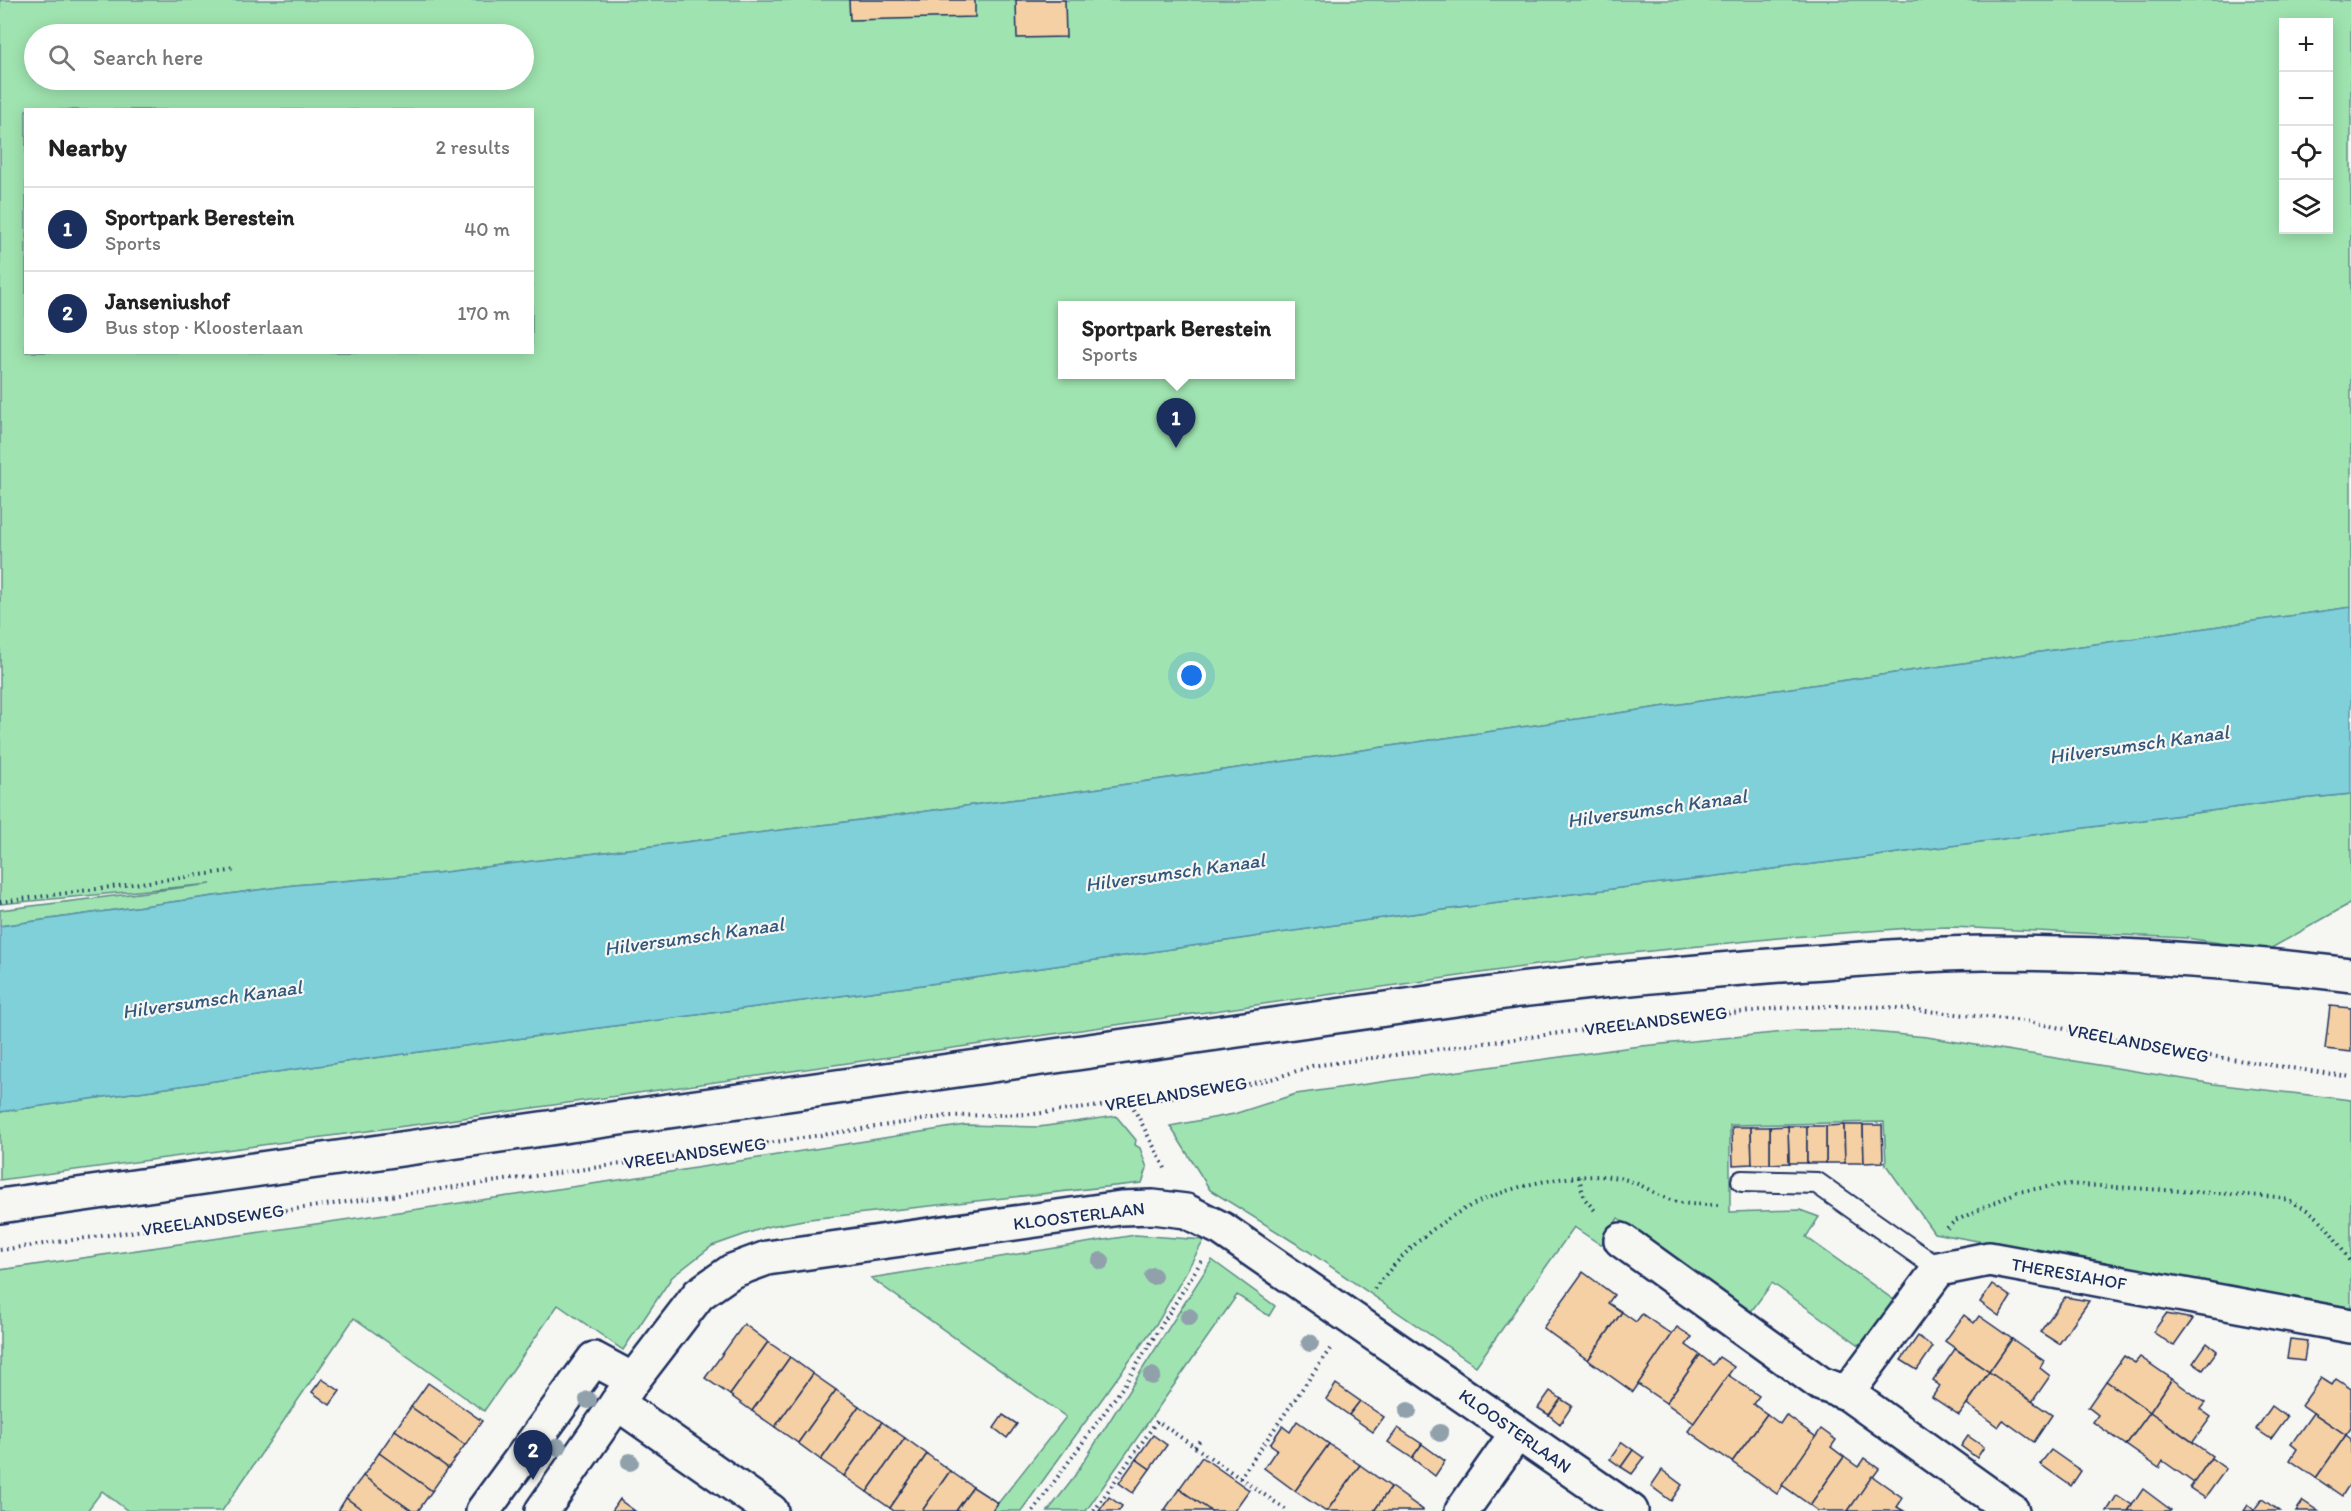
<!DOCTYPE html>
<html lang="en">
<head>
<meta charset="utf-8">
<style>
	body { margin:0; font-family:Itim,sans-serif; background:#f2f2f2; color:#222 }
	.controls { position:absolute; right:18px; top:18px; display:grid; overflow:hidden; border-radius:0px; box-shadow:0 3px 15px #0003 }
	.controls button { width:54px; height:54px; display:grid; place-items:center; padding:0; border:0; border-bottom:2px solid #e0e0e0; background:#fff; color:#222; font:30px sans-serif }
	.you { position:absolute; left:1192px; top:676px; width:21px; height:21px; margin:-15px; border:4px solid #fff; border-radius:50%; background:#1a73e8; box-shadow:0 0 0 9px #1a73e833 }
	.badge { display:grid; place-items:center; width:39px; height:39px; border-radius:50%; background:#1b2f5e; color:#fff; font-size:20px; font-weight:700 }
	.pin { position:absolute; translate:-50% -50px; filter:drop-shadow(0 2px 3px #0008) }
	.pin::after { content:''; position:absolute; top:32px; width:21px; height:18px; background:inherit; clip-path:polygon(0 0,100% 0,50% 100%) }
	.popup { position:absolute; left:1058px; top:301px; width:237px; height:78px; box-sizing:border-box; display:grid; place-content:center; border-radius:0px; background:#fff; filter:drop-shadow(0 2px 4px #0005); font-size:20px; white-space:nowrap; color:#767676 }
	.popup b { font-size:22px; color:#222 }
	.popup::after { content:''; position:absolute; left:50%; top:100%; margin-left:-12px; border:12px solid transparent; border-top-color:#fff }
	.list { margin:0; padding:0; list-style:none }
	h2 { display:flex; justify-content:space-between; align-items:center; height:78px; margin:0; padding:0 24px; font-size:26px }
	h2 small { font-size:20px; font-weight:400; color:#767676 }
	.list li { display:grid; grid-template-columns:39px 1fr auto; gap:18px; align-items:center; box-sizing:border-box; height:84px; padding:0 24px; border-top:2px solid #e0e0e0 }
	.list b { display:block; font-size:22px; white-space:nowrap }
	.list p { margin:0; font-size:20px; white-space:nowrap; color:#767676 }
	.list em { font-size:20px; font-style:normal; color:#767676 }
	.icon { flex:none; width:33px; height:33px; fill:none; stroke:currentColor; stroke-width:2; stroke-linecap:round; stroke-linejoin:round }
	.map { position:relative; flex:none; width:2351px; height:1511px; overflow:hidden }
	.search { position:absolute; background:#fff; box-shadow:0 3px 15px #0003; left:24px; top:24px; width:510px; height:66px; display:flex; align-items:center; gap:15px; box-sizing:border-box; padding:0 21px; border-radius:33px; color:#767676; font-size:22px }
	.panel { position:absolute; background:#fff; box-shadow:0 3px 15px #0003; left:24px; top:108px; width:510px; height:246px; border-radius:0px }
	.map>svg:first-child { display:block }
	.green { fill:#9fe4b0; stroke:#5d8a87; stroke-width:1.5; fill-rule:evenodd }
	.water { fill:#80d0da; stroke:#5890a8; stroke-width:1.5 }
	.building { fill:#f5d0a5; stroke:#1b2f5e; stroke-width:1.5 }
	.lines { fill:none; stroke-linecap:round; stroke-linejoin:round }
	.service-casing { stroke:#1b2f5e; stroke-width:24 }
	.minor-casing { stroke:#1b2f5e; stroke-width:38 }
	.tertiary-casing { stroke:#1b2f5e; stroke-width:38 }
	.primary-casing { stroke:#1b2f5e; stroke-width:38 }
	.path { stroke:#1b2f5e; stroke-width:4; stroke-dasharray:1.5 4.5; stroke-linecap:butt }
	.service { stroke:#f6f6f2; stroke-width:20 }
	.minor { stroke:#f6f6f2; stroke-width:33 }
	.tertiary { stroke:#f6f6f2; stroke-width:33 }
	.primary { stroke:#f6f6f2; stroke-width:33 }
	.tree { fill:#90a1ac }
	.labels { text-anchor:middle; stroke-width:4.5; stroke-linejoin:round; paint-order:stroke }
	.street-label { font-size:18px; fill:#1b2f5e; stroke:#f6f6f2 }
	.water-label { font-size:20px; font-style:italic; fill:#34577d; stroke:#f6f6f2 }
</style>
</head>
<body>
<div class="map">
<svg width="2351" height="1511" viewBox="0 0 2351 1511">
	<rect width="100%" height="100%" fill="#f6f6f2"/>
	<filter id="ink" filterUnits="userSpaceOnUse"><feTurbulence type="fractalNoise" baseFrequency=".0167" numOctaves="2"/><feDisplacementMap in="SourceGraphic" scale="12" xChannelSelector="R" yChannelSelector="G"/><feConvolveMatrix kernelMatrix="1 2 1 2 8 2 1 2 1" color-interpolation-filters="sRGB"/></filter>
	<g filter="url(#ink)">
		<g class="green">
			<path d="M0 0H2351V607L1093 789 830 824 437 873 294 885 0 926V910L211 884 0 904ZM2284 22H2328V230H2284ZM34 34H524V80H34ZM26 110H532V352H26ZM1062 306H1290V374H1062Z"/>
			<polygon points="2351,794 2351,903 2268,950 2186,938 1952,927 1910,928 1778,938 1592,957 428,1123 0,1180 0,1112 359,1060 967,979 1403,915 1854,859 2291,800"/>
			<polygon points="1850,1030 1927,1037 2214,1084 2351,1100 2351,1309 1934,1233 1886,1165 1884,1122 1730,1125 1730,1212 1800,1210 1819,1217 1806,1237 1898,1303 1865,1349 1772,1283 1750,1313 1618,1218 1601,1245 1574,1227 1476,1366 1308,1251 1210,1190 1170,1126 1234,1114 1296,1094 1632,1047 1795,1031"/>
			<polygon points="1116,1116 1136,1140 1135,1145 1140,1148 1147,1168 1142,1183 809,1219 766,1227 712,1246 672,1277 623,1350 558,1305 484,1411 354,1318 222,1511 128,1511 102,1491 87,1511 0,1511 0,1270 626,1179 965,1125 1039,1127"/>
			<polygon points="1135,1235 1204,1240 1159,1320 1021,1511 992,1511 1066,1417 871,1278"/>
			<polygon points="1212,1260 1275,1306 1269,1316 1237,1295 1086,1511 1048,1511 1070,1483"/>
		</g>
		<polygon class="water" points="2351,607 2351,794 2291,800 1854,859 1403,915 967,979 359,1060 0,1112 0,926 294,885 437,873 830,824 1093,789"/>
		<g class="building">
			<polygon points="849,0 975,0 975,17 850,20"/>
			<polygon points="1016,0 1065,0 1066,37 1017,38"/>
			<polygon points="2330,1006 2351,1008 2351,1052 2325,1049"/>
			<polygon points="1844,1125 1845,1163 1826,1163 1826,1126"/>
			<polygon points="1844,1125 1863,1125 1864,1163 1845,1163"/>
			<polygon points="1863,1125 1882,1125 1883,1162 1864,1163"/>
			<polygon points="1788,1126 1807,1126 1807,1163 1789,1163"/>
			<polygon points="1788,1126 1789,1163 1770,1164 1770,1127"/>
			<rect x="1807" y="1126" width="19" height="37"/>
			<polygon points="1732,1127 1751,1127 1752,1164 1733,1165"/>
			<polygon points="1751,1127 1770,1127 1770,1164 1752,1164"/>
			<polygon points="1583,1272 1614,1295 1608,1303 1622,1312 1588,1360 1543,1328"/>
			<polygon points="1992,1284 2011,1297 1999,1316 1980,1302"/>
			<polygon points="2065,1297 2089,1301 2059,1344 2040,1332"/>
			<polygon points="1622,1312 1636,1322 1642,1314 1672,1335 1633,1392 1588,1360"/>
			<polygon points="2166,1314 2193,1319 2174,1346 2153,1332"/>
			<polygon points="1964,1315 1974,1323 1979,1316 2012,1339 1989,1372 1945,1341"/>
			<polygon points="744,1324 768,1342 730,1395 705,1378"/>
			<polygon points="1677,1327 1692,1337 1686,1345 1700,1355 1666,1403 1638,1384"/>
			<polygon points="1918,1336 1933,1347 1917,1370 1901,1360"/>
			<polygon points="2012,1339 2044,1361 2040,1368 2050,1376 2032,1402 1989,1372"/>
			<polygon points="2290,1339 2307,1341 2304,1361 2287,1359"/>
			<polygon points="768,1342 790,1357 752,1411 730,1395"/>
			<polygon points="2207,1343 2217,1351 2203,1370 2193,1363"/>
			<polygon points="1955,1349 1989,1372 1959,1415 1932,1397 1940,1386 1933,1381"/>
			<polygon points="1700,1355 1713,1365 1719,1357 1734,1367 1694,1423 1666,1403"/>
			<polygon points="2124,1356 2135,1363 2140,1357 2172,1379 2150,1412 2106,1381"/>
			<polygon points="790,1357 813,1374 775,1427 752,1411"/>
			<polygon points="1989,1372 2052,1415 2034,1442 2003,1420 1998,1427 1967,1404"/>
			<polygon points="813,1374 836,1390 798,1443 775,1427"/>
			<polygon points="1728,1375 1759,1396 1753,1404 1767,1414 1732,1462 1688,1431"/>
			<polygon points="2321,1378 2332,1385 2336,1379 2351,1389 2351,1428 2346,1435 2302,1405"/>
			<polygon points="322,1379 340,1391 330,1405 312,1392"/>
			<polygon points="2172,1379 2205,1403 2200,1409 2211,1417 2193,1442 2150,1412"/>
			<polygon points="2106,1381 2150,1412 2126,1445 2093,1422 2098,1415 2088,1407"/>
			<polygon points="428,1383 482,1421 465,1445 411,1407"/>
			<polygon points="1336,1384 1360,1401 1349,1415 1326,1399"/>
			<polygon points="836,1390 859,1406 821,1460 798,1443"/>
			<polygon points="1550,1391 1561,1399 1549,1415 1538,1408"/>
			<polygon points="1561,1399 1572,1406 1560,1424 1549,1415"/>
			<polygon points="1360,1401 1384,1417 1373,1432 1349,1415"/>
			<polygon points="859,1406 882,1422 844,1476 821,1460"/>
			<polygon points="2272,1406 2287,1417 2271,1439 2256,1429"/>
			<polygon points="411,1407 465,1445 448,1468 395,1430"/>
			<polygon points="2150,1412 2212,1456 2194,1483 2163,1461 2159,1468 2126,1445"/>
			<polygon points="2313,1413 2346,1435 2316,1478 2290,1460 2297,1449 2291,1444"/>
			<polygon points="1767,1414 1780,1424 1786,1415 1816,1437 1777,1494 1732,1462"/>
			<polygon points="1003,1415 1017,1424 1007,1438 994,1428"/>
			<polygon points="1297,1421 1329,1444 1295,1491 1264,1468 1277,1449 1270,1444 1281,1428 1282,1426 1290,1432"/>
			<polygon points="882,1422 905,1438 867,1492 844,1476"/>
			<polygon points="1398,1428 1422,1444 1412,1458 1388,1442"/>
			<polygon points="1821,1429 1836,1440 1831,1447 1844,1457 1810,1505 1782,1485"/>
			<polygon points="395,1430 448,1468 432,1491 379,1453"/>
			<polygon points="1153,1435 1167,1445 1150,1469 1136,1459"/>
			<polygon points="2346,1435 2351,1439 2351,1487 2349,1485 2342,1496 2316,1478"/>
			<polygon points="1968,1436 1984,1447 1977,1458 1961,1446"/>
			<polygon points="905,1438 927,1454 890,1508 867,1492"/>
			<polygon points="1622,1442 1633,1450 1621,1467 1610,1459"/>
			<polygon points="1329,1444 1360,1465 1327,1511 1325,1511 1295,1491"/>
			<polygon points="1422,1444 1445,1461 1435,1476 1412,1458"/>
			<polygon points="1633,1450 1644,1458 1632,1474 1621,1467"/>
			<polygon points="2051,1450 2081,1471 2071,1486 2040,1464"/>
			<polygon points="379,1453 432,1491 418,1511 412,1511 363,1476"/>
			<polygon points="927,1454 950,1471 922,1511 894,1511 890,1508"/>
			<polygon points="1202,1457 1249,1490 1234,1511 1211,1511 1179,1489"/>
			<polygon points="1844,1457 1858,1467 1864,1458 1879,1469 1848,1511 1818,1511 1810,1505"/>
			<polygon points="2211,1458 2226,1469 2205,1498 2190,1488"/>
			<polygon points="1136,1459 1150,1469 1133,1493 1119,1483"/>
			<polygon points="1360,1465 1391,1487 1374,1511 1327,1511"/>
			<polygon points="1662,1470 1682,1485 1671,1501 1651,1486"/>
			<polygon points="950,1471 973,1487 956,1511 922,1511"/>
			<polygon points="363,1476 412,1511 364,1511 346,1498"/>
			<polygon points="1872,1476 1903,1498 1897,1507 1904,1511 1848,1511"/>
			<polygon points="973,1487 998,1503 992,1511 956,1511"/>
			<polygon points="1391,1487 1423,1510 1423,1511 1374,1511"/>
			<polygon points="1179,1489 1211,1511 1164,1511"/>
			<polygon points="2143,1489 2171,1510 2170,1511 2128,1511"/>
			<polygon points="2117,1495 2132,1505 2128,1511 2107,1511"/>
			<polygon points="1109,1497 1122,1506 1119,1511 1099,1511"/>
			<polygon points="346,1498 364,1511 338,1511"/>
			<polygon points="620,1499 621,1501 635,1511 612,1511"/>
			<polygon points="2262,1499 2279,1511 2244,1511 2248,1505 2254,1510"/>
			<polygon points="2303,1501 2318,1511 2296,1511"/>
		</g>
		<g class="lines">
			<defs>
				<polyline id="service" points="1742,1181 1817,1183 1939,1269"/>
				<g id="minor">
					<polyline points="1621,1240 1821,1384 1847,1393"/>
					<polyline points="617,1403 771,1511"/>
					<polyline points="483,1511 594,1359 633,1380"/>
					<polyline points="1462,1511 1517,1433"/>
					<polyline points="2012,1511 1847,1393 1939,1269 1989,1259 2351,1326"/>
				</g>
				<polyline id="tertiary" points="542,1511 633,1380 699,1294 732,1271 767,1258 1121,1208 1153,1207 1186,1211 1222,1229 1631,1511"/>
				<path id="primary" d="M0 1206 1519 990C1615 979 1711 970 1808 963 1867 959 1926 953 1985 953 2107 953 2230 960 2351 975"/>
			</defs>
			<use href="#service" class="service-casing"/>
			<use href="#minor" class="minor-casing"/>
			<use href="#tertiary" class="tertiary-casing"/>
			<use href="#primary" class="primary-casing"/>
			<g class="path">
				<polyline points="0,902 237,870"/>
				<polyline points="1131,1103 1166,1170"/>
				<polyline points="1579,1177 1584,1198 1597,1213"/>
				<path d="M1947 1228 1955 1221 2017 1192 2066 1184 2279 1197C2324 1214 2326 1226 2351 1263"/>
				<polyline points="0,1250 715,1151 948,1116 1034,1114 1209,1093 1275,1078 1312,1066 1627,1024 1780,1008 1833,1006 1887,1007 2025,1021 2177,1051 2351,1077"/>
				<path d="M1374 1289C1420 1230 1471 1195 1546 1181 1570 1177 1595 1174 1618 1178 1640 1181 1657 1197 1677 1202 1692 1205 1707 1205 1722 1205"/>
				<polyline points="1195,1447 1200,1440"/>
				<polyline points="1240,1478 1330,1349"/>
				<polyline points="1033,1511 1125,1384 1202,1260"/>
				<polyline points="1094,1511 1157,1421 1288,1511"/>
			</g>
			<use href="#service" class="service"/>
			<use href="#minor" class="minor"/>
			<use href="#tertiary" class="tertiary"/>
			<use href="#primary" class="primary"/>
		</g>
		<g class="tree">
			<circle cx="1101" cy="1261" r="9"/>
			<circle cx="1153" cy="1276" r="9"/>
			<circle cx="1189" cy="1317" r="9"/>
			<circle cx="1310" cy="1343" r="9"/>
			<circle cx="1152" cy="1376" r="9"/>
			<circle cx="588" cy="1400" r="9"/>
			<circle cx="1408" cy="1411" r="9"/>
			<circle cx="1440" cy="1433" r="9"/>
			<circle cx="558" cy="1447" r="9"/>
			<circle cx="630" cy="1462" r="9"/>
		</g>
	</g>
	<g class="labels">
		<g class="street-label">
			<text transform="translate(1656 1021) rotate(-7)" y="6">VREELANDSEWEG</text>
			<text transform="translate(2138 1043) rotate(11)" y="6">VREELANDSEWEG</text>
			<text transform="translate(1176 1094) rotate(-9)" y="6">VREELANDSEWEG</text>
			<text transform="translate(695 1153) rotate(-8)" y="6">VREELANDSEWEG</text>
			<text transform="translate(1079 1216) rotate(-7)" y="6">KLOOSTERLAAN</text>
			<text transform="translate(213 1220) rotate(-8)" y="6">VREELANDSEWEG</text>
			<text transform="translate(2069 1274) rotate(10)" y="6">THERESIAHOF</text>
			<text transform="translate(1515 1431) rotate(35)" y="6">KLOOSTERLAAN</text>
		</g>
		<g class="water-label">
			<text transform="translate(2139 744) rotate(-8)" y="7">Hilversumsch Kanaal</text>
			<text transform="translate(1657 808) rotate(-8)" y="7">Hilversumsch Kanaal</text>
			<text transform="translate(1175 872) rotate(-8)" y="7">Hilversumsch Kanaal</text>
			<text transform="translate(694 936) rotate(-8)" y="7">Hilversumsch Kanaal</text>
			<text transform="translate(212 999) rotate(-8)" y="7">Hilversumsch Kanaal</text>
		</g>
	</g>
</svg>
<div class="controls">
<button>+</button>
<button>−</button>
<button><svg class="icon" aria-label="locate" viewBox="0 0 24 24"><circle cx="12" cy="12" r="6"/><path d="M12 2v4M12 18v4M2 12h4M18 12h4"/></svg></button>
<button><svg class="icon" aria-label="layers" viewBox="0 0 24 24"><path d="M12 4l9 5-9 5-9-5zM3 14l9 5 9-5"/></svg></button>
</div>
<div class="you"></div>
<div class="pin badge" style="left:1176px;top:448px">1</div>
<div class="popup"><b>Sportpark Berestein</b>Sports</div>
<div class="pin badge" style="left:533px;top:1480px">2</div>
<div class="search"><svg class="icon" aria-label="search" viewBox="0 0 24 24"><circle cx="10" cy="10" r="6"/><path d="M15 15l6 6"/></svg>Search here</div>
<section class="panel">
<h2>Nearby<small>2 results</small></h2>
<ul class="list">
<li><span class="badge">1</span><div><b>Sportpark Berestein</b><p>Sports</p></div><em>40 m</em></li>
<li><span class="badge">2</span><div><b>Janseniushof</b><p>Bus stop · Kloosterlaan</p></div><em>170 m</em></li>
</ul>
</section>
</div>
</body>
</html>
